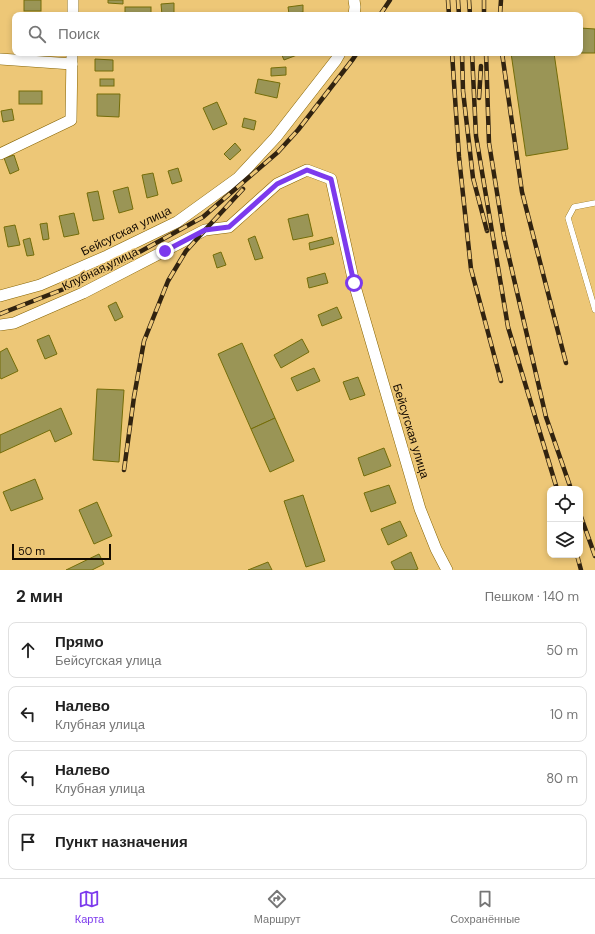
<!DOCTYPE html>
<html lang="ru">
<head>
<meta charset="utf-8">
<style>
	body { margin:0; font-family:"DM Sans",sans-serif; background:#f2f2f2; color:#222 }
	.controls { position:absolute; right:12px; bottom:12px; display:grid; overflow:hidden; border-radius:8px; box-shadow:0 2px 6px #0003 }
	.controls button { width:36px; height:36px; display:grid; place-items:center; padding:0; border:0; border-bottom:1px solid #e0e0e0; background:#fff; color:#222; font:20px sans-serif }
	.scale { position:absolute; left:12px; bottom:10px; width:99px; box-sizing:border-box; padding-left:4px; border:2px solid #140a00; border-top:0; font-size:11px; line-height:14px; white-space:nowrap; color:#140a00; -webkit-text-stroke:3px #edc777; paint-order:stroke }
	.stop { position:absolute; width:12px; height:12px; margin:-9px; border:3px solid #7c3aed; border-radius:50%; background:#fff }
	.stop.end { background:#7c3aed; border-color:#fff; box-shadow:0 1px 4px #0008 }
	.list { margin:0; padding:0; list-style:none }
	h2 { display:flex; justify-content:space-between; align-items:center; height:52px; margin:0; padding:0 16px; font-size:17px }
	h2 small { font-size:13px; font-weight:400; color:#767676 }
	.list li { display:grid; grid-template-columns:26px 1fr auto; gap:12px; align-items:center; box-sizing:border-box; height:56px; margin:0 8px 8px; padding:0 8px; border:1px solid #e0e0e0; border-radius:8px }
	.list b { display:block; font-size:15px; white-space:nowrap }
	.list p { margin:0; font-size:13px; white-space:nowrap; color:#767676 }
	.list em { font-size:13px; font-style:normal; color:#767676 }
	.icon { flex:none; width:22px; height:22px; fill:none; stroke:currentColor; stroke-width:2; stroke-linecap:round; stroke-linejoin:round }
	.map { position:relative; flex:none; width:595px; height:570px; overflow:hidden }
	.search { position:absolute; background:#fff; box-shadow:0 2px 6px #0003; left:12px; right:12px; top:12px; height:44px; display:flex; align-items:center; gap:10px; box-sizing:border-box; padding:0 14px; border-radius:8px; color:#767676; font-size:15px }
	.sheet { height:308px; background:#fff }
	nav { display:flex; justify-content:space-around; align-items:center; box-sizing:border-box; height:56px; border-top:1px solid #e0e0e0; background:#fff; font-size:11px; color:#767676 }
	nav a { display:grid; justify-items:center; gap:2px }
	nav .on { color:#7c3aed }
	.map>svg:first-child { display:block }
	.building { fill:#9a9556; stroke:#746d09 }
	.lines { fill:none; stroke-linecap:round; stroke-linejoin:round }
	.service-casing { stroke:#866300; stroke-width:6 }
	.minor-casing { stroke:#866300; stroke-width:12 }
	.service { stroke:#fff; stroke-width:5.5 }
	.minor { stroke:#fff; stroke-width:11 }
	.rail-casing { stroke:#312310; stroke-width:4.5 }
	.rail { stroke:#edc777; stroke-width:3; stroke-dasharray:9; stroke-linecap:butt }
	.route { stroke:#7c3aed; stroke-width:5 }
	.labels { text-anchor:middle; stroke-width:3; stroke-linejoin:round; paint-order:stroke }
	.street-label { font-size:12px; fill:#140a00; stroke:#edc777 }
</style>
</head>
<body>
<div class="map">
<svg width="595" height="570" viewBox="0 0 595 570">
	<rect width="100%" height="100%" fill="#edc777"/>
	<g class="building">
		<rect x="24" y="0" width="17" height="11"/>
		<polygon points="108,0 123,0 123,4 108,3"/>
		<polygon points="174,3 174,15 162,15 161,4"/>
		<polygon points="303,5 303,12 289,14 288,7"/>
		<rect x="125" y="7" width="26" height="8"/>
		<polygon points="580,28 595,29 595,53 580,53"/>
		<polygon points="281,53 296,53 297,55 284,60"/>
		<polygon points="511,53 554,53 568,149 526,156"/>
		<polygon points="95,59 113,60 113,71 95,71"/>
		<polygon points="286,67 286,75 271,76 271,68"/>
		<rect x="100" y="79" width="14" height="7"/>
		<polygon points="258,79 280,83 277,98 255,93"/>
		<rect x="19" y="91" width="23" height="13"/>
		<polygon points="97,94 120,94 119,117 97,116"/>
		<polygon points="217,102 227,124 213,130 203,108"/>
		<polygon points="12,109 14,120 3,122 1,111"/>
		<polygon points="244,118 256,121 254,130 242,127"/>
		<polygon points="235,143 241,150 230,160 224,154"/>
		<polygon points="14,155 19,170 10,174 4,158"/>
		<polygon points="178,168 182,181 172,184 168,171"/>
		<polygon points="153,173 158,195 147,198 142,175"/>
		<polygon points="128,187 133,209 119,213 113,191"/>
		<polygon points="98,191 104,219 93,221 87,193"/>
		<polygon points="74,213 79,234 64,237 59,216"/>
		<polygon points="308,214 313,236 293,240 288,219"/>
		<polygon points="47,223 49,239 43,240 40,224"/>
		<polygon points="15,225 20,245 8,247 4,227"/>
		<polygon points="255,236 263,258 255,260 248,239"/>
		<polygon points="332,237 334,244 310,250 309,243"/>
		<polygon points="30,238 34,255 27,256 23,240"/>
		<polygon points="221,252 226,265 217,268 213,255"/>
		<polygon points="325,273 328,283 309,288 307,278"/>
		<polygon points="116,302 123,317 115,321 108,306"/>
		<polygon points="337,307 342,318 322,326 318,315"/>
		<polygon points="49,335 57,354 45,359 37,340"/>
		<polygon points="302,339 309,352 281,368 274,355"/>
		<polygon points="242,343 275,418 251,429 218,354"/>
		<polygon points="7,348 18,371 1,379 0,377 0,352"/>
		<polygon points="314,368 320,381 297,391 291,378"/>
		<polygon points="358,377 365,395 350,400 343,382"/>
		<polygon points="97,389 124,390 119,462 93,460"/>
		<polygon points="61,408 72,434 55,442 50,430 0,453 0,435"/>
		<polygon points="275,418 294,461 270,472 251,429"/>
		<polygon points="384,448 391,466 364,476 358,458"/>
		<polygon points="35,479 43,499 11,511 3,492"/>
		<polygon points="389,485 396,503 371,512 364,493"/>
		<polygon points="303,495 325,561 306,567 284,501"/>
		<polygon points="97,502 112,536 94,544 79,510"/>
		<polygon points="400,521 407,536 388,545 381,529"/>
		<polygon points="411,552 418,569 415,570 395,570 391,562"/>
		<polygon points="99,554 104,564 92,570 66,570"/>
		<polygon points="268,562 272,570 248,570"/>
	</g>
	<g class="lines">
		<defs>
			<polyline id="service" points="595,203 574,207 568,218 595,310"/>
			<g id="minor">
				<polyline points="73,15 73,0"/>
				<polyline points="354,15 355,7 354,0"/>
				<polyline points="0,59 72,64"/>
				<polyline points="0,154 71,120 72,53"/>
				<polyline points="0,296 40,285 107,256 177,222 238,178 276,137 336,60 340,53"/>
				<polyline points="0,325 14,323 83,293 205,230 229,227 277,184 307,170 331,179 354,283 420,509 436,549 447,570"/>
			</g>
		</defs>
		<use href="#service" class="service-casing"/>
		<use href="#minor" class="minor-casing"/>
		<use href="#service" class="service"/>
		<use href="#minor" class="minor"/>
		<defs>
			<g id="rail">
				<polyline points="448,0 449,15"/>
				<polyline points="458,0 459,15"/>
				<polyline points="469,0 470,15"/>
				<polyline points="484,0 484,15"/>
				<polyline points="380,15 390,0"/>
				<polyline points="500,15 501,0"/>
				<polyline points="452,53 459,157 471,269 501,381"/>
				<polyline points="462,53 463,91 473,178 487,231"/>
				<polyline points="472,53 476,136 508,327 557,489"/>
				<polyline points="486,53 489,143 504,236 546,417 571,489"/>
				<polyline points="502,53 522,192 566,363"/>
				<polyline points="479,98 481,66"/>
				<polyline points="0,314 69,287 125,260 203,217 278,152 298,130 353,59 357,53"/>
				<polyline points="124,470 134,397 144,341 168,281 186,251 205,230 243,189"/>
				<polyline points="580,514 595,556"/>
				<polyline points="577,555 581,570"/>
			</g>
		</defs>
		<use href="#rail" class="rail-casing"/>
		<use href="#rail" class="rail"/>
	</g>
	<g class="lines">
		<polyline class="route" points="165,251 205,230 229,227 277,184 307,170 331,179 354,283"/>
	</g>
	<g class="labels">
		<g class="street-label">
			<text transform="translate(126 231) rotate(-26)" y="4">Бейсугская улица</text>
			<text transform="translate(100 269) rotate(-26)" y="4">Клубная улица</text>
			<text transform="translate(411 431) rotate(73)" y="4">Бейсугская улица</text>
		</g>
	</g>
</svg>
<div class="controls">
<button><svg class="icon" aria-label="locate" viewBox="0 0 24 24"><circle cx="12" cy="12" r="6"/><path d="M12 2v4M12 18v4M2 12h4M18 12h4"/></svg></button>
<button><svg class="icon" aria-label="layers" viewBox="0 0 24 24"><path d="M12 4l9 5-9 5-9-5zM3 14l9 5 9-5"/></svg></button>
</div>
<div class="scale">50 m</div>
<div class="stop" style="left:354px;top:283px"></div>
<div class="stop end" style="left:165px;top:251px"></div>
<div class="search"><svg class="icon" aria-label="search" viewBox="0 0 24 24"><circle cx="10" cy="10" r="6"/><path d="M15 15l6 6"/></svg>Поиск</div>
</div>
<section class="sheet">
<h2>2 мин<small>Пешком · 140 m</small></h2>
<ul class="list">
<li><svg class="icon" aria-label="ahead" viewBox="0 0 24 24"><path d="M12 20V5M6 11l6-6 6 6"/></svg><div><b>Прямо</b><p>Бейсугская улица</p></div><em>50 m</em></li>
<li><svg class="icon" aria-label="left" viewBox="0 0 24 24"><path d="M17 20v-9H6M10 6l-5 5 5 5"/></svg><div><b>Налево</b><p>Клубная улица</p></div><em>10 m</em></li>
<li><svg class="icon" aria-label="left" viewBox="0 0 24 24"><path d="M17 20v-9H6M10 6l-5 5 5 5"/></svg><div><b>Налево</b><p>Клубная улица</p></div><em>80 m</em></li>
<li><svg class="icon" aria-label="arrive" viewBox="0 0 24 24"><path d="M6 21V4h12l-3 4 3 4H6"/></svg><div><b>Пункт назначения</b></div></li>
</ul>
</section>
<nav>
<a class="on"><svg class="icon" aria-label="map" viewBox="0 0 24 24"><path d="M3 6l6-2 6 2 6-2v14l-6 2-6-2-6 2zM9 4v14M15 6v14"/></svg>Карта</a>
<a><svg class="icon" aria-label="directions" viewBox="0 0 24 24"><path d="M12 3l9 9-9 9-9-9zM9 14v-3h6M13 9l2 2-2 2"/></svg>Маршрут</a>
<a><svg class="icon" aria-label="saved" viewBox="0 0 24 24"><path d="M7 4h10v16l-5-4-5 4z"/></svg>Сохранённые</a>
</nav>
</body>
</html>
